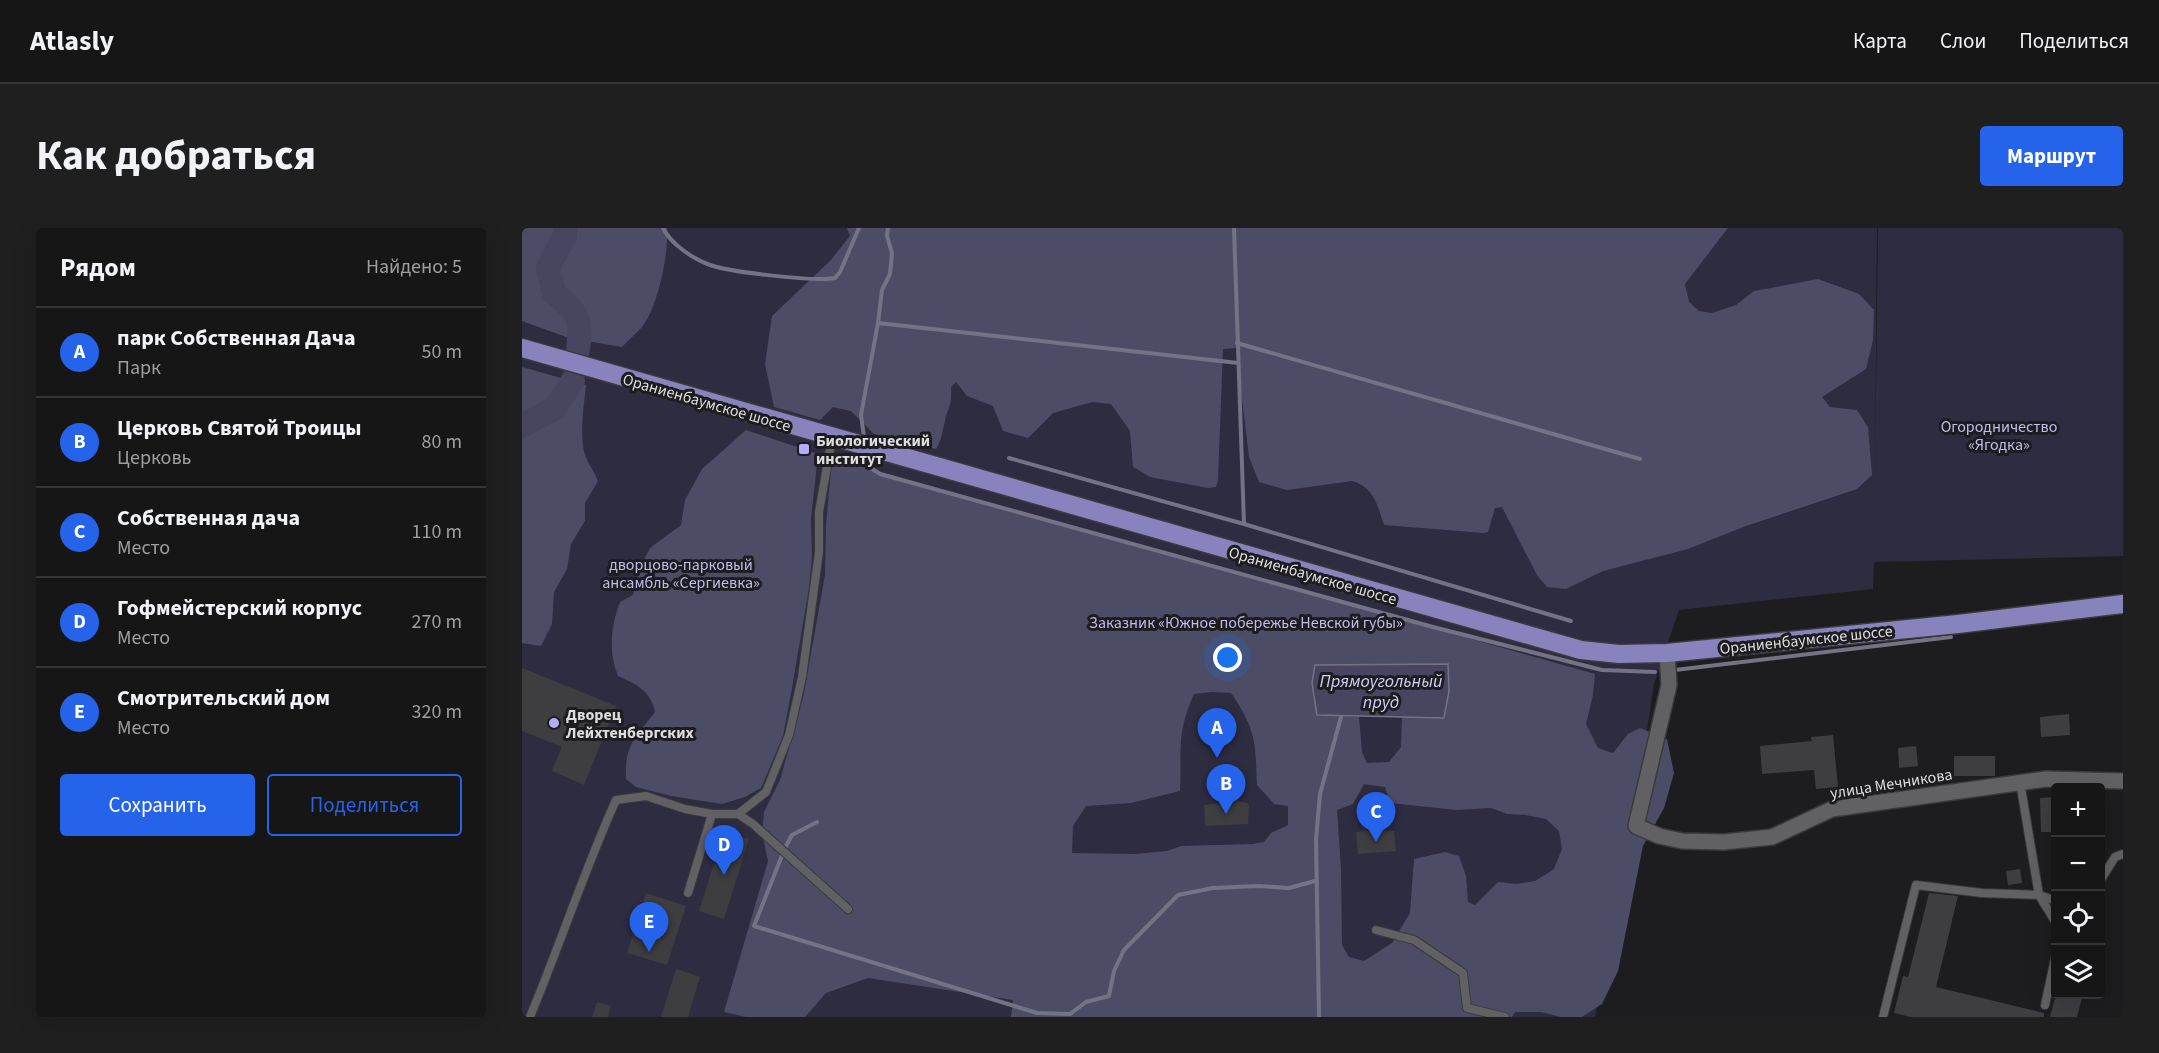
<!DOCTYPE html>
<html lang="ru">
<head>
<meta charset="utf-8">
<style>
	body { margin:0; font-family:"Source Sans 3",sans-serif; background:#1f1f20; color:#f1f3f6 }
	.controls { position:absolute; right:18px; bottom:18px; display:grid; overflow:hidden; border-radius:6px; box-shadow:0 6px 24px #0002 }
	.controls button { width:54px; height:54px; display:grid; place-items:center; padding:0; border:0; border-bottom:2px solid #353536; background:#161617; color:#f1f3f6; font:30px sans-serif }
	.you { position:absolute; left:706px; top:430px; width:21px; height:21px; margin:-15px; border:4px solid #fff; border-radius:50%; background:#1a73e8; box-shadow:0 0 0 9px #1a73e833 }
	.badge { display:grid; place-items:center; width:39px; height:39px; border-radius:50%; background:#2563eb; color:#fff; font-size:20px; font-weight:700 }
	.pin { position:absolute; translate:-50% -50px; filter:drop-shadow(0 2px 3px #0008) }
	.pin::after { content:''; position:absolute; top:32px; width:21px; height:18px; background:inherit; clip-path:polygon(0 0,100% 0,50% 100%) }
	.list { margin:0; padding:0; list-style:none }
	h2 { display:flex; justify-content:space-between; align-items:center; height:78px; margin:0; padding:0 24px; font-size:26px }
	h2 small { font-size:20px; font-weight:400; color:#9e9fa1 }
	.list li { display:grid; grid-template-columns:39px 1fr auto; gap:18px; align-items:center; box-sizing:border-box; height:90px; padding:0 24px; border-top:2px solid #353536 }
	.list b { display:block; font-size:22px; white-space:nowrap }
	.list p { margin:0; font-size:20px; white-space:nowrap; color:#9e9fa1 }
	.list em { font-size:20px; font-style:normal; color:#9e9fa1 }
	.actions { display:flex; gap:12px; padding:18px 24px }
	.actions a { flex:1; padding:14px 0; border:2px solid #2563eb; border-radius:6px; text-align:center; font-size:21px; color:#2563eb }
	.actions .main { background:#2563eb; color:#fff }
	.icon { flex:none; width:33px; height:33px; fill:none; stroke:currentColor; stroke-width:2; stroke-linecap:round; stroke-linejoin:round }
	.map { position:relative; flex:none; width:1601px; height:789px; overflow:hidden; border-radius:6px }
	header { display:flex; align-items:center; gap:36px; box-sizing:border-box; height:84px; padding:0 30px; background:#161617; border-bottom:2px solid #353536 }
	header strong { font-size:28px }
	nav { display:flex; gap:33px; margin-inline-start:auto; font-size:21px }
	.intro { display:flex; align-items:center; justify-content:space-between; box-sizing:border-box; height:144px; padding:0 36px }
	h1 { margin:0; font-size:42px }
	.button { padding:15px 27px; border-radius:6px; background:#2563eb; color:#fff; font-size:21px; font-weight:700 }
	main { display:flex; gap:36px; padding:0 36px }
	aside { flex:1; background:#161617; border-radius:6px; box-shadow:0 6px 24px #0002 }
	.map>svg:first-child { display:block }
	.green { fill:#2e2c41 }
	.forest { fill:#4d4c67; fill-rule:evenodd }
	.water { fill:#474560; stroke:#747386; stroke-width:1.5 }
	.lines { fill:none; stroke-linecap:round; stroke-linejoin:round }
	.stream { stroke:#747386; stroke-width:4 }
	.river { stroke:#474560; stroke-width:24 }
	.building { fill:#3e3e41 }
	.lane-casing { stroke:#3a3a3c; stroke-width:10 }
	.street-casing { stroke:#3a3a3c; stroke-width:18 }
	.primary-casing { stroke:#3a3a3c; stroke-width:21 }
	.lane { stroke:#616164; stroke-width:8 }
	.street { stroke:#616164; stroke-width:15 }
	.primary { stroke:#8882bd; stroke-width:18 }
	.poi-dot { fill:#b3adf9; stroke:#1d1d1f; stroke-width:2 }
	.labels { text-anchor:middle; stroke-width:6; stroke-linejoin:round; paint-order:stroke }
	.street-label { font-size:16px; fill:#dddddf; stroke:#1d1d1f }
	.park-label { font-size:16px; fill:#bebbf1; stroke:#1d1d1f }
	.poi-label { font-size:16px; font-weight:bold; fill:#dddddf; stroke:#1d1d1f; text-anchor:start }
	.water-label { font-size:18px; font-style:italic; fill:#d1cffb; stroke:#1d1d1f }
</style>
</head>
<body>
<header>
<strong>Atlasly</strong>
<nav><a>Карта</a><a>Слои</a><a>Поделиться</a></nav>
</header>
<div class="intro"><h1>Как добраться</h1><a class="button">Маршрут</a></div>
<main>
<aside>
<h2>Рядом<small>Найдено: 5</small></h2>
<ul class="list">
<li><span class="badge">A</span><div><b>парк Собственная Дача</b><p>Парк</p></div><em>50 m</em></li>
<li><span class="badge">B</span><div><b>Церковь Святой Троицы</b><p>Церковь</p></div><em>80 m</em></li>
<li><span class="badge">C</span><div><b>Собственная дача</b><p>Место</p></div><em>110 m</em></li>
<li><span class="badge">D</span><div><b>Гофмейстерский корпус</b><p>Место</p></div><em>270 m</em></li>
<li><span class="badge">E</span><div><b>Смотрительский дом</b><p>Место</p></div><em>320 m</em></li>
</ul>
<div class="actions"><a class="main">Сохранить</a><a>Поделиться</a></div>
</aside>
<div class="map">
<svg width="1601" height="789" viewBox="0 0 1601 789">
	<rect width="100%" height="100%" fill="#1d1d1f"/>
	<polygon class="green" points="0,0 1355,0 1353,249 1356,0 1601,0 1601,328 1352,334 1351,361 1157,382 1132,456 1110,604 1073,789 0,789"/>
	<g class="forest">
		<path d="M0 0H145C147 25 136 79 120 99 114 106 106 112 100 119L47 110 0 93Z"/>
		<path d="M325 0H1206L1163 56 1167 74 1177 83 1190 85 1214 77 1232 63 1296 51 1337 66 1352 82 1351 112 1344 141 1300 169 1308 179 1335 182 1346 199 1350 247 1335 261 1224 298 1166 321 1081 343 1044 361 1025 359 1015 347 980 279 973 280 966 304 962 305 862 297C856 278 851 258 830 253L765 262 737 254 727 229 714 120 701 121 696 252 694 259 686 260 628 249 611 239 608 203 589 176 570 174 531 185 506 210 481 203 471 178 445 168 434 154 429 159C430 180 427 176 423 193 420 204 420 211 414 221L352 206 329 183 311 179 298 192 252 179 243 136 250 88 309 32 328 8Z"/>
		<path d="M0 139 64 157C62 178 56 213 65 232 69 240 73 245 76 253L63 275V293L49 316 45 341 32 364 30 396 19 418 0 415Z"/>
		<path d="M224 202 296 226 289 291 290 327 287 360 270 460 261 508 239 560 223 569 200 576 149 568 114 559 104 551C102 517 114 509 133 484 129 463 114 456 96 448 86 424 89 398 98 374L111 367 118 340 128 320 159 297 163 272 180 241Z"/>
		<path d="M310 230 1073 446 1071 467 1064 496 1076 520 1091 525 1106 506 1118 500 1145 511 1152 545 1142 580 1121 618 1096 743 1080 776 1060 789H1039L1019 784H993L990 789H489L491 772 346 750 304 765 283 789H224L202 784 246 633 240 605 242 584 258 552 281 470 303 347 304 297ZM690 464 709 465C735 503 733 514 735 557L752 576 766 578V597L749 605 742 614 731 616 659 618 645 623 613 626 550 625 551 598 564 578 609 575 658 563C660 523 654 506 672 466ZM795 487 922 490 880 489 879 519 867 534 845 535 840 524 837 489ZM842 556 863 559 868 575 935 582 969 580 985 586 1003 587 1024 591 1037 603 1040 621 1032 641 1013 653 994 656 976 654 953 677 946 674 944 648 937 628 923 624 892 631 888 685 870 715 842 733 827 729 820 717 819 641 815 582 831 576Z"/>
	</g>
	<polygon class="water" points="926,436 927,463 922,490 795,487 790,455 793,437"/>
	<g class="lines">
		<g class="stream">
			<path d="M141 0C149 16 171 31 188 37 208 44 293 54 313 50L318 44 337 0"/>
			<polyline points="712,0 722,296"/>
			<polyline points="356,95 360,62 368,46 370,25 365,8 366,0"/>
			<polyline points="715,115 1118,231"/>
			<polyline points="342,209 339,187 356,95 716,135"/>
			<polyline points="487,230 722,296 1049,393"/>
			<polyline points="338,233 358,246 911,399 1080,442 1133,444"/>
			<polyline points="1153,442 1429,409"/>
			<polyline points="262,622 270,607 295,594"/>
			<polyline points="261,625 232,698 515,785 548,786 564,774 587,768 592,743 602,722 656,667 691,660 737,658 767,660 793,653"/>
			<polyline points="797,789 794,612 798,566 819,489"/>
		</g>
		<g class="river">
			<path d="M43 0V7L26 40 32 65C56 84 60 91 56 122"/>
			<polyline points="0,198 33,180 51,152"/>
		</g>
	</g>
	<g class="building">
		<polygon points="0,440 94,478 62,557 30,543 40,519 0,503"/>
		<polygon points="1547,486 1548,507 1519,509 1518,489"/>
		<polygon points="1311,507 1316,559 1294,561 1292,542 1240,546 1238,518 1290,513 1289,509"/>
		<polygon points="1394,518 1396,538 1377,540 1376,520"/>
		<rect x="1432" y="528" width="41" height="20"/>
		<polygon points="1533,569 1533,604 1519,604 1518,570"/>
		<polygon points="715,573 725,575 727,578 726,596 683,598 682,577"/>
		<polygon points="863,600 864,603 872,603 874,623 836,626 834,604"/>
		<polygon points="202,604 227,611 202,691 177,683"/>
		<polygon points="1498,641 1500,655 1486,657 1484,643"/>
		<polygon points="124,665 164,678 145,737 105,725"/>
		<polygon points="1407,665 1436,668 1414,759 1522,785 1522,789 1388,789 1372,785 1381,748 1386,749"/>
		<polygon points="154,741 178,749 166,789 139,789"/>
		<polygon points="1534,766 1561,766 1555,789 1528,789"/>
		<polygon points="75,774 89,778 86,789 70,789"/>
	</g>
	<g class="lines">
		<defs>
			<g id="lane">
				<polyline points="1498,554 1517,667 1534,695"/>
				<polyline points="216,586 231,596 326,681"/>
				<polyline points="1578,653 1593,629 1601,626"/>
				<polyline points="166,665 190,586"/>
				<polyline points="854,702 892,712 941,745 945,780 983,789"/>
				<polyline points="1523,777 1534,726"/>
				<path d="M8 789C38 717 62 643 94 572L124 568 163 581 190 586H216L244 564 267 507 280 449 297 324V284L310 210"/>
				<polyline points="1361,789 1394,657 1460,665 1517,667 1534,673"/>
			</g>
			<polyline id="street" points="1145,425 1147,457 1114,598 1137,608 1160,613 1202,614 1250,609 1310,581 1524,551 1601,553"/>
			<polyline id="primary" points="0,120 1059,422 1097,426 1145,425 1436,396 1601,376"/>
		</defs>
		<use href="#lane" class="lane-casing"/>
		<use href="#street" class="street-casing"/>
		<use href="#primary" class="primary-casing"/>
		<use href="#lane" class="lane"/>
		<use href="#street" class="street"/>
		<use href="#primary" class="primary"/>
	</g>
	<g class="poi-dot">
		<rect x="276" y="215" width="12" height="12" rx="3"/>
		<circle cx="32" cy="495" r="6"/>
	</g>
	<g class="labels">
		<g class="street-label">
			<text transform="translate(185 174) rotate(16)" y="6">Ораниенбаумское шоссе</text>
			<text transform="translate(791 347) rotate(16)" y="6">Ораниенбаумское шоссе</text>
			<text transform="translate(1284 411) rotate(-6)" y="6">Ораниенбаумское шоссе</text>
			<text transform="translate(1369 555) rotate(-9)" y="6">улица Мечникова</text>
		</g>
		<g class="park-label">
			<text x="1477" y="204">Огородничество<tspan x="1477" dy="18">«Ягодка»</tspan></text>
			<text x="159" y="342">дворцово-парковый<tspan x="159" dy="18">ансамбль «Сергиевка»</tspan></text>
			<text x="724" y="400">Заказник «Южное побережье Невской губы»</text>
		</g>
		<g class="poi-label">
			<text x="294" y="218">Биологический<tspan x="294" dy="18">институт</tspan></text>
			<text x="44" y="492">Дворец<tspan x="44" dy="18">Лейхтенбергских</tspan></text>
		</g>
		<g class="water-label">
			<text x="859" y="459">Прямоугольный<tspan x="859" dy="21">пруд</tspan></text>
		</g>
	</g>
</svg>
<div class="controls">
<button>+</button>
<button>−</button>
<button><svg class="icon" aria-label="locate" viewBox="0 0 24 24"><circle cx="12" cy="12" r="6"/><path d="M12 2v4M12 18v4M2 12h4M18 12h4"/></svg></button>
<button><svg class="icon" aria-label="layers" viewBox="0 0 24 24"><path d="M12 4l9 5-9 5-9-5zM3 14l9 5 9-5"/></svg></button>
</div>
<div class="you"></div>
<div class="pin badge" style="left:695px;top:530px">A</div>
<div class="pin badge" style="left:704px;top:586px">B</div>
<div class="pin badge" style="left:854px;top:614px">C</div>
<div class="pin badge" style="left:202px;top:647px">D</div>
<div class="pin badge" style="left:127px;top:724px">E</div>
</div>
</main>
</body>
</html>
